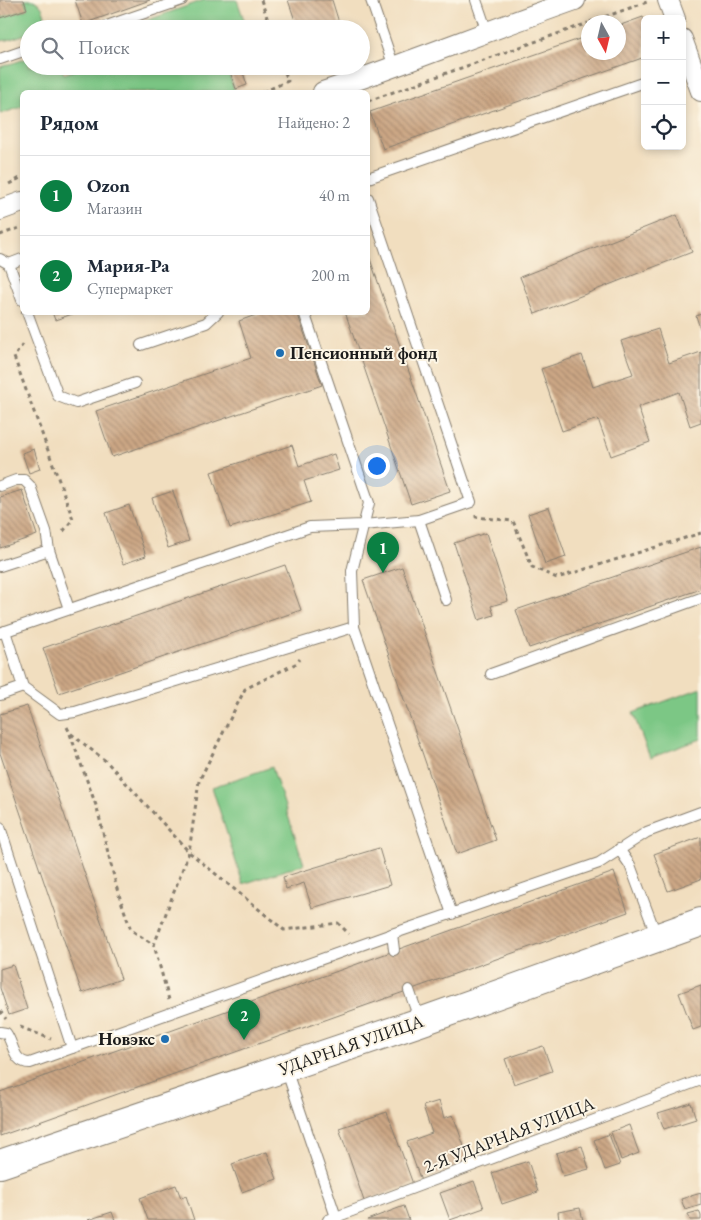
<!DOCTYPE html>
<html lang="ru">
<head>
<meta charset="utf-8">
<style>
	body { margin:0; font-family:"EB Garamond",serif; background:#f6f6f7; color:#1f2937 }
	.controls { position:absolute; right:15px; top:15px; display:grid; overflow:hidden; border-radius:8px; box-shadow:0 2px 8px #0003 }
	.controls button { width:45px; height:45px; display:grid; place-items:center; padding:0; border:0; border-bottom:1px solid #e0e1e3; background:#fff; color:#1f2937; font:25px sans-serif }
	.compass { position:absolute; left:581px; top:15px; width:45px; height:45px; border-radius:50%; background:#fff; box-shadow:0 2px 8px #0003; rotate:172deg }
	.you { position:absolute; left:376px; top:465px; width:18px; height:18px; margin:-12px; border:4px solid #fff; border-radius:50%; background:#1a73e8; box-shadow:0 0 0 8px #1a73e833 }
	.badge { display:grid; place-items:center; width:32px; height:32px; border-radius:50%; background:#0b8043; color:#fff; font-size:16px; font-weight:700 }
	.pin { position:absolute; translate:-50% -41px; filter:drop-shadow(0 1px 2px #0008) }
	.pin::after { content:''; position:absolute; top:26px; width:18px; height:15px; background:inherit; clip-path:polygon(0 0,100% 0,50% 100%) }
	.list { margin:0; padding:0; list-style:none }
	h2 { display:flex; justify-content:space-between; align-items:center; height:65px; margin:0; padding:0 20px; font-size:21px }
	h2 small { font-size:16px; font-weight:400; color:#747a83 }
	.list li { display:grid; grid-template-columns:32px 1fr auto; gap:15px; align-items:center; box-sizing:border-box; height:80px; padding:0 20px; border-top:1px solid #e0e1e3 }
	.list b { display:block; font-size:19px; white-space:nowrap }
	.list p { margin:0; font-size:16px; white-space:nowrap; color:#747a83 }
	.list em { font-size:16px; font-style:normal; color:#747a83 }
	.icon { flex:none; width:28px; height:28px; fill:none; stroke:currentColor; stroke-width:2; stroke-linecap:round; stroke-linejoin:round }
	.map { position:relative; flex:none; width:701px; height:1220px; overflow:hidden }
	.search { position:absolute; background:#fff; box-shadow:0 2px 8px #0003; left:20px; top:20px; width:350px; height:55px; display:flex; align-items:center; gap:12px; box-sizing:border-box; padding:0 18px; border-radius:28px; color:#747a83; font-size:19px }
	.panel { position:absolute; background:#fff; box-shadow:0 2px 8px #0003; left:20px; top:90px; width:350px; height:225px; border-radius:8px }
	.map>svg:first-child { display:block }
	.green { fill:#7bc785; stroke:#4c7250 }
	.building { fill:url(#building-back-hatch) }
	.lines { fill:none; stroke-linecap:round; stroke-linejoin:round }
	.lane-casing { stroke:#867d6e; stroke-width:12 }
	.street-casing { stroke:#867d6e; stroke-width:22 }
	.secondary-casing { stroke:#867d6e; stroke-width:30 }
	.path { stroke:#867d6e; stroke-width:3; stroke-dasharray:4 4; stroke-linecap:butt }
	.lane { stroke:#fff; stroke-width:10 }
	.street { stroke:#fff; stroke-width:20 }
	.secondary { stroke:#fff; stroke-width:28 }
	.poi-dot { fill:#1f6fb2; stroke:#fcf5e5; stroke-width:2 }
	.labels { text-anchor:middle; stroke-width:4; stroke-linejoin:round; paint-order:stroke }
	.poi-label { font-size:18px; font-weight:bold; fill:#1c1c1c; stroke:#fcf5e5; text-anchor:start }
	.street-label { font-size:18px; fill:#1c1c1c; stroke:#fcf5e5 }
</style>
</head>
<body>
<div class="map">
<svg width="701" height="1220" viewBox="0 0 701 1220">
	<defs>
		<pattern id="building-back-hatch" width="6" height="6" patternUnits="userSpaceOnUse" patternTransform="scale(1.25)"><rect width="6" height="6" fill="#cca785"/><path d="M-1 5l2 2M0 0l6 6M5-1l2 2" fill="none" stroke="#a5876c"/></pattern>
	</defs>
	<rect width="100%" height="100%" fill="#fcf5e5"/>
	<filter id="ink" filterUnits="userSpaceOnUse"><feTurbulence type="fractalNoise" baseFrequency=".02" numOctaves="2"/><feDisplacementMap in="SourceGraphic" scale="10" xChannelSelector="R" yChannelSelector="G"/><feConvolveMatrix kernelMatrix="1 2 1 2 8 2 1 2 1" color-interpolation-filters="sRGB"/></filter>
	<filter id="wash" filterUnits="userSpaceOnUse"><feTurbulence type="fractalNoise" baseFrequency=".0096" numOctaves="4" result="noise"/><feDisplacementMap in="SourceGraphic" scale="20" xChannelSelector="R" yChannelSelector="G"/><feGaussianBlur stdDeviation="1.12" result="paint"/><feColorMatrix in="noise" values="0 0 0 0 0 0 0 0 0 0 0 0 0 0 0 0 0 1.4 0 .05"/><feComposite in="paint" operator="in"/></filter>
	<g filter="url(#wash)">
		<rect width="100%" height="100%" fill="#f1debf"/>
		<g class="green">
			<path d="M24 0C27 0 30 0 33 0 43 3 47 17 45 26L41 29H29V33L8 40 0 41V18L27 9Z"/>
			<polygon points="204,0 237,0 247,28 135,29 134,25"/>
			<polygon points="29,58 29,66 61,66 64,74 80,68 80,66 226,66 235,91 232,92 22,92 22,107 0,114 0,67"/>
			<polygon points="701,688 701,739 650,758 633,713"/>
			<polygon points="272,767 304,864 243,884 212,787"/>
		</g>
		<g id="blocks">
			<g class="building">
				<polygon points="0,0 24,0 27,9 0,18"/>
				<polygon points="75,0 150,0 83,24"/>
				<polygon points="288,0 332,0 341,29 298,29"/>
				<polygon points="643,17 645,22 645,57 383,149 370,112 588,36 588,52 618,52 618,26"/>
				<polygon points="63,66 81,66 81,67 65,72"/>
				<polygon points="228,66 241,66 247,85 236,89"/>
				<polygon points="677,215 692,252 535,314 520,277"/>
				<polygon points="368,253 450,491 411,504 345,312 368,312"/>
				<polygon points="52,312 75,312 75,313 55,320"/>
				<polygon points="264,312 297,312 322,385 112,457 96,411 251,358 239,321"/>
				<polygon points="701,314 701,331 696,316"/>
				<polygon points="658,329 669,363 701,352 701,422 690,426 679,392 638,407 650,442 611,456 598,419 562,431 541,369 582,355 593,387 633,374 621,341"/>
				<polygon points="292,445 299,466 334,454 339,470 304,481 311,502 230,528 211,472"/>
				<polygon points="34,449 40,469 29,473 22,453"/>
				<polygon points="22,490 37,535 0,548 0,497"/>
				<polygon points="173,491 189,541 168,548 152,498"/>
				<polygon points="129,505 146,556 123,564 106,513"/>
				<polygon points="549,507 566,557 545,564 528,514"/>
				<polygon points="486,533 508,601 491,606 494,615 479,620 454,543"/>
				<polygon points="701,547 701,589 529,648 516,610"/>
				<polygon points="285,565 301,610 59,693 43,648"/>
				<polygon points="402,567 496,840 457,854 363,580"/>
				<polygon points="27,706 121,979 82,993 0,753 0,714"/>
				<polygon points="701,837 701,879 668,891 654,854"/>
				<polygon points="379,848 390,885 312,908 304,883 286,889 283,877"/>
				<polygon points="614,872 628,912 0,1136 0,1092"/>
				<polygon points="13,965 27,1009 9,1015 0,988 0,969"/>
				<polygon points="701,985 701,1027 693,1030 679,993"/>
				<polygon points="543,1046 552,1071 514,1084 505,1059"/>
				<polygon points="439,1101 444,1118 453,1115 470,1163 421,1181 407,1142 432,1133 423,1106"/>
				<polygon points="691,1103 696,1119 664,1129 658,1113"/>
				<polygon points="387,1112 413,1184 364,1201 339,1128"/>
				<polygon points="629,1125 639,1153 621,1160 611,1132"/>
				<polygon points="609,1134 620,1165 605,1170 594,1140"/>
				<polygon points="582,1146 589,1169 563,1176 556,1153"/>
				<polygon points="267,1152 277,1179 242,1192 232,1164"/>
				<polygon points="528,1161 538,1192 502,1204 492,1173"/>
				<polygon points="474,1181 484,1208 450,1220 440,1193"/>
				<polygon points="176,1185 181,1198 186,1196 194,1220 148,1220 140,1198"/>
				<polygon points="701,1193 701,1205 685,1210 681,1199"/>
				<polygon points="404,1206 409,1220 367,1220"/>
				<polygon points="580,1208 583,1220 559,1220 558,1212"/>
				<polygon points="699,1211 701,1216 701,1220 690,1220 688,1214"/>
				<polygon points="112,1212 115,1220 88,1220"/>
			</g>
		</g>
	</g>
	<g filter="url(#ink)">
		<use href="#blocks" fill-opacity="0" stroke="#867d6e" stroke-width="1"/>
		<g class="lines">
			<defs>
				<g id="lane">
					<polyline points="371,0 394,67"/>
					<polyline points="476,0 487,32"/>
					<polyline points="98,29 182,0"/>
					<polyline points="0,59 29,49"/>
					<polyline points="368,178 645,82"/>
					<polyline points="0,259 9,264 22,300"/>
					<polyline points="9,264 22,259"/>
					<polyline points="27,312 58,396 76,403 135,383"/>
					<polyline points="304,312 369,503 352,571 354,627 452,914"/>
					<polyline points="141,345 206,323 218,312"/>
					<polyline points="0,486 16,480 24,480 30,486 46,531 49,550"/>
					<polyline points="419,520 446,600"/>
					<polyline points="0,566 49,550 69,609"/>
					<polyline points="5,631 23,687 60,714 75,712 354,627"/>
					<polyline points="0,633 310,527 363,525 419,520 471,502 368,198"/>
					<polyline points="491,674 701,598"/>
					<polyline points="0,695 23,687"/>
					<polyline points="0,827 72,1048"/>
					<polyline points="619,849 630,865 657,937"/>
					<polyline points="392,934 394,950"/>
					<polyline points="409,990 420,1021"/>
					<path d="M0 1032 6 1033C14 1044 13 1063 30 1063L392 934 599 863 647 832 701 812"/>
					<polyline points="286,1069 337,1220"/>
					<polyline points="328,1220 701,1080"/>
				</g>
				<g id="street">
					<polyline points="668,0 675,19"/>
					<polyline points="682,39 701,91"/>
					<path d="M323 92C407 63 490 30 575 0"/>
					<polyline points="0,210 22,202"/>
				</g>
				<polyline id="secondary" points="0,1164 420,1022 701,922"/>
			</defs>
			<use href="#lane" class="lane-casing"/>
			<use href="#street" class="street-casing"/>
			<use href="#secondary" class="secondary-casing"/>
			<g class="path">
				<polyline points="261,0 271,29"/>
				<polyline points="590,22 650,1"/>
				<polyline points="263,92 288,81 283,66"/>
				<polyline points="368,101 588,23"/>
				<polyline points="9,184 22,177"/>
				<polyline points="0,235 22,227"/>
				<polyline points="23,344 14,357 73,519 62,533"/>
				<polyline points="476,515 476,517 513,521 532,567 557,578 701,533"/>
				<polyline points="67,727 70,733 107,762 189,852 284,930 338,923 349,934"/>
				<polyline points="70,734 97,808 117,889 131,930 154,945"/>
				<polyline points="169,1000 154,945 189,852 199,781 245,689 297,663 300,659"/>
				<polyline points="0,1011 6,1019"/>
				<polyline points="20,1027 51,1039"/>
			</g>
			<use href="#lane" class="lane"/>
			<use href="#street" class="street"/>
			<use href="#secondary" class="secondary"/>
		</g>
	</g>
	<g class="poi-dot">
		<circle cx="280" cy="353" r="5"/>
		<circle cx="165" cy="1039" r="5"/>
	</g>
	<g class="labels">
		<g class="poi-label">
			<text x="290" y="359">Пенсионный фонд</text>
			<text x="155" y="1045" text-anchor="end">Новэкс</text>
		</g>
		<g class="street-label">
			<text transform="translate(351 1045) rotate(-19)" y="6">УДАРНАЯ УЛИЦА</text>
			<text transform="translate(509 1135) rotate(-21)" y="6">2-Я УДАРНАЯ УЛИЦА</text>
		</g>
	</g>
</svg>
<div class="controls">
<button>+</button>
<button>−</button>
<button><svg class="icon" aria-label="locate" viewBox="0 0 24 24"><circle cx="12" cy="12" r="6"/><path d="M12 2v4M12 18v4M2 12h4M18 12h4"/></svg></button>
</div>
<svg class="compass" viewBox="-18 -18 36 36"><path d="M0-13l5 13h-10z" fill="#e53935"/><path d="M0 13l5-13h-10z" fill="#747a83"/></svg>
<div class="you"></div>
<div class="pin badge" style="left:383px;top:573px">1</div>
<div class="pin badge" style="left:244px;top:1040px">2</div>
<div class="search"><svg class="icon" aria-label="search" viewBox="0 0 24 24"><circle cx="10" cy="10" r="6"/><path d="M15 15l6 6"/></svg>Поиск</div>
<section class="panel">
<h2>Рядом<small>Найдено: 2</small></h2>
<ul class="list">
<li><span class="badge">1</span><div><b>Ozon</b><p>Магазин</p></div><em>40 m</em></li>
<li><span class="badge">2</span><div><b>Мария-Ра</b><p>Супермаркет</p></div><em>200 m</em></li>
</ul>
</section>
</div>
</body>
</html>
